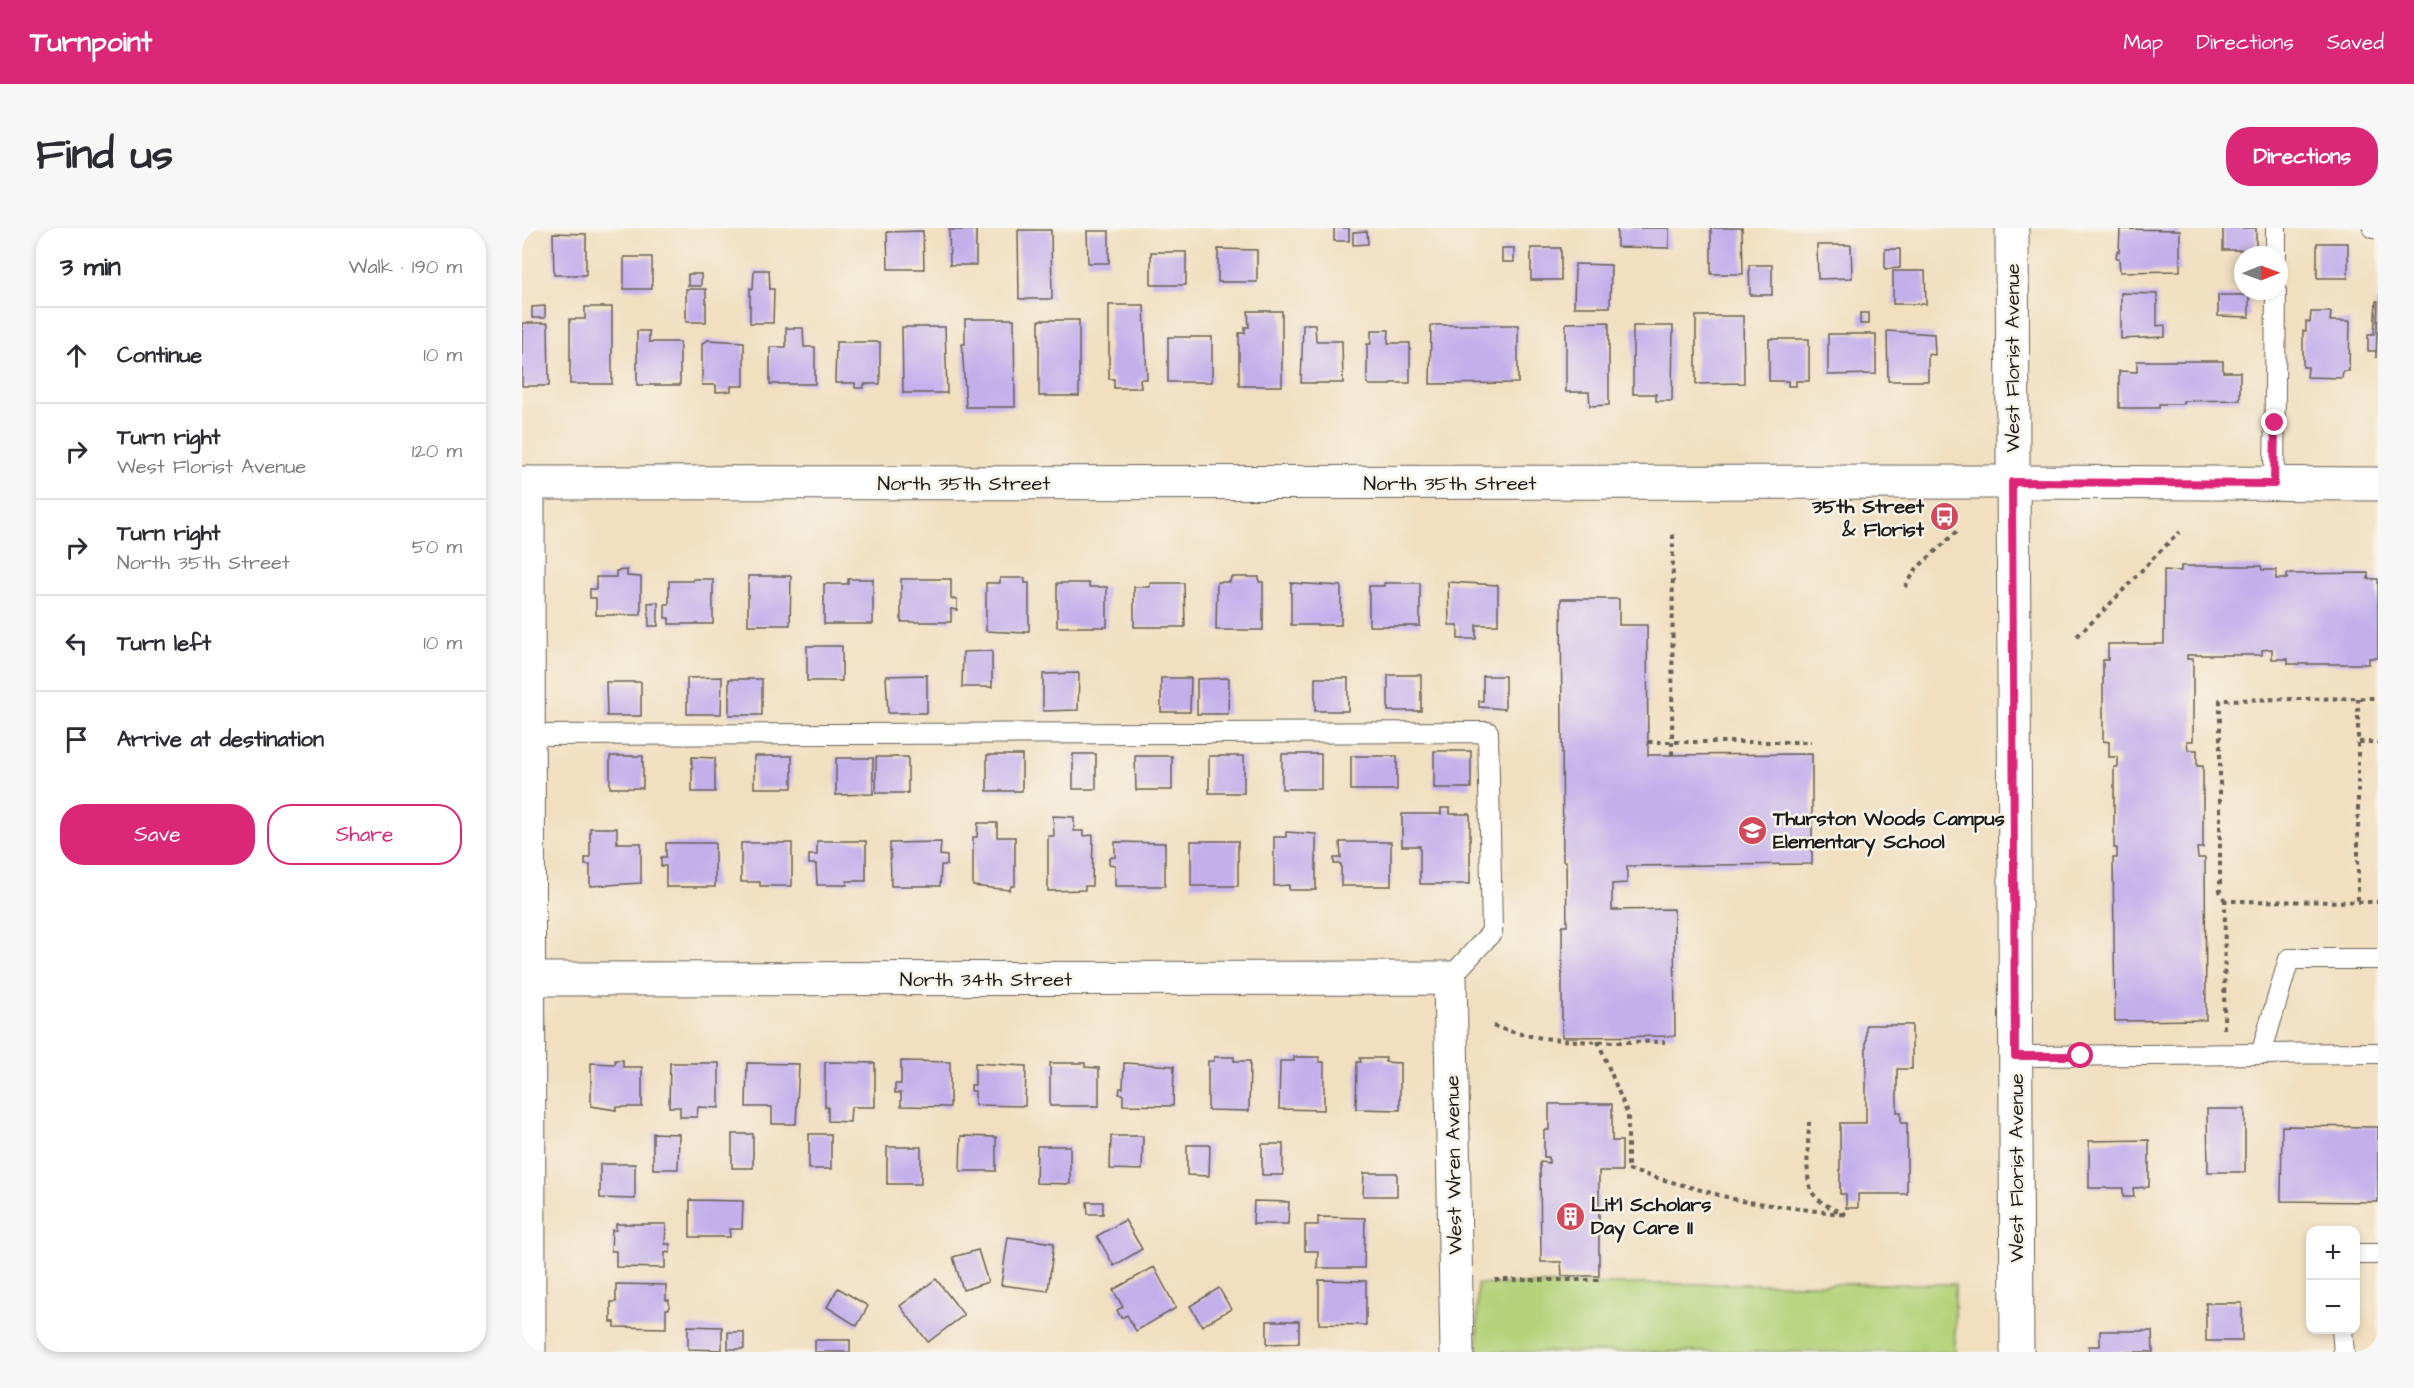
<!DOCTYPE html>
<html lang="en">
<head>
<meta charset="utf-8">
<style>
	body { margin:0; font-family:"Architects Daughter",sans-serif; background:#f7f7f7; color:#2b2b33 }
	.controls { position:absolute; right:18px; bottom:18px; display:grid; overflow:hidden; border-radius:12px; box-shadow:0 3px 9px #0003 }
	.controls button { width:54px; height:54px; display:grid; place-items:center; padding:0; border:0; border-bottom:2px solid #e1e1e2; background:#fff; color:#2b2b33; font:30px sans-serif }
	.compass { position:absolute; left:1712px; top:18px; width:54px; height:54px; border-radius:50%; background:#fff; box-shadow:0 3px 9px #0003; rotate:89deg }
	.stop { position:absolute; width:18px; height:18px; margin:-14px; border:4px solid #db2777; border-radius:50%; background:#fff }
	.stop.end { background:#db2777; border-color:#fff; box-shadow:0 2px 6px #0008 }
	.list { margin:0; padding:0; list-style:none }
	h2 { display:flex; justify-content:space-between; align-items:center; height:78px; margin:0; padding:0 24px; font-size:26px }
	h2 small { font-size:20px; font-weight:400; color:#7c7c81 }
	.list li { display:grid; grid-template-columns:39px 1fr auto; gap:18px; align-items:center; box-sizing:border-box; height:96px; padding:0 24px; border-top:2px solid #e1e1e2 }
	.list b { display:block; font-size:22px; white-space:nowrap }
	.list p { margin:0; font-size:20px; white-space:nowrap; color:#7c7c81 }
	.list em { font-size:20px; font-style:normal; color:#7c7c81 }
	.actions { display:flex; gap:12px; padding:18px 24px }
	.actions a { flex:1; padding:14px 0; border:2px solid #db2777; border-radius:24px; text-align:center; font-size:21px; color:#db2777 }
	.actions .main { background:#db2777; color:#fff }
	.icon { flex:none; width:33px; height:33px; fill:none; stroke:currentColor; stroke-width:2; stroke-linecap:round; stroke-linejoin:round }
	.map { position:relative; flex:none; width:1856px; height:1124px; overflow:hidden; border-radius:24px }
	header { display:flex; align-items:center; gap:36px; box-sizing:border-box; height:84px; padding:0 30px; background:#db2777; color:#fff }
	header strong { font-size:28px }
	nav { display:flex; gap:33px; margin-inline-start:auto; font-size:21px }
	.intro { display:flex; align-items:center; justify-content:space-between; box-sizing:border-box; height:144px; padding:0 36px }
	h1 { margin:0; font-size:42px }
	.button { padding:15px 27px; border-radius:24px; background:#db2777; color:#fff; font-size:21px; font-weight:700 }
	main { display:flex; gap:36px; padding:0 36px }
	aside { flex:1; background:#fff; border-radius:24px; box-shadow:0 3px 9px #0003 }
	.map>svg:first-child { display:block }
	.green { fill:#b4d279; stroke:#68774a; stroke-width:1.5 }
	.building { fill:#c3b0eb }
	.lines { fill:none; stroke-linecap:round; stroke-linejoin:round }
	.service-casing { stroke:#676055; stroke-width:22 }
	.minor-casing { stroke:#676055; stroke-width:35 }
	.tertiary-casing { stroke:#676055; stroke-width:35 }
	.path { stroke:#676055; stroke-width:4; stroke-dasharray:4.5 4.5; stroke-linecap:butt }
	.service { stroke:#fff; stroke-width:20 }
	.minor { stroke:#fff; stroke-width:33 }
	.tertiary { stroke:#fff; stroke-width:33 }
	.route { stroke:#db2777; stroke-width:8 }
	.labels { text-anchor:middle; stroke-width:5; stroke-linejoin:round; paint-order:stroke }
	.street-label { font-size:20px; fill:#1c1c1c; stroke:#f7f3e8 }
	.poi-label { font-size:20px; font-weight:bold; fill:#1c1c1c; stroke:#f7f3e8; text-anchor:start }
</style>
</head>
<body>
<header>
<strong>Turnpoint</strong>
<nav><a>Map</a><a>Directions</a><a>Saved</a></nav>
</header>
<div class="intro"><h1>Find us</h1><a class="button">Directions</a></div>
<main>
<aside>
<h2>3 min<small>Walk · 190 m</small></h2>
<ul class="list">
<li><svg class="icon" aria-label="ahead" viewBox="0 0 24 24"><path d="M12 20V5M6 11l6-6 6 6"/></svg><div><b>Continue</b></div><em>10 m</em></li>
<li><svg class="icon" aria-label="right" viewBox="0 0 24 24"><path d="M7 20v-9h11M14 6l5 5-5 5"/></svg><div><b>Turn right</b><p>West Florist Avenue</p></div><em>120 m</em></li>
<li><svg class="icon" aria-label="right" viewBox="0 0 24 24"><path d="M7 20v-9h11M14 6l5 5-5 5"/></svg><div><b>Turn right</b><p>North 35th Street</p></div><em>50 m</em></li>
<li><svg class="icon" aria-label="left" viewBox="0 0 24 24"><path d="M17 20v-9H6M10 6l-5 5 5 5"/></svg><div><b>Turn left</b></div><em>10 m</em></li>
<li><svg class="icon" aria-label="arrive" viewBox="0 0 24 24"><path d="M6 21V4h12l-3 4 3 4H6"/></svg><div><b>Arrive at destination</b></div></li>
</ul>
<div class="actions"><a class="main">Save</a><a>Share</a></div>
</aside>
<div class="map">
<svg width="1856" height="1124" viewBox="0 0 1856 1124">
	<rect width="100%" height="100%" fill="#f7f3e8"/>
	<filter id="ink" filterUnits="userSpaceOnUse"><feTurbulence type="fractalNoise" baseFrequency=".0167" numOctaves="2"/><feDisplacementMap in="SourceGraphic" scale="12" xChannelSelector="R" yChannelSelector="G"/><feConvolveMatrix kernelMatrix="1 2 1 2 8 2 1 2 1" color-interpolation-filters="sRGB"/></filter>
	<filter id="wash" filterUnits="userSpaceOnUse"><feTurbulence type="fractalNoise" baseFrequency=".008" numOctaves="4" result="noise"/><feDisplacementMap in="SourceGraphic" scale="24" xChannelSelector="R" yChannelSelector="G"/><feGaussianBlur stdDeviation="1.35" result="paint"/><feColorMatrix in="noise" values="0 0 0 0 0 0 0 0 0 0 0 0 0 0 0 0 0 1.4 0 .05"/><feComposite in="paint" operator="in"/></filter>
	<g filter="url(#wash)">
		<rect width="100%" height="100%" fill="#f1dfc0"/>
		<polygon class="green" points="955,1056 1433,1056 1433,1124 956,1124"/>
		<g id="blocks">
			<g class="building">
				<rect x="812" y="0" width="15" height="13"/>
				<polygon points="1095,0 1147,0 1147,20 1095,19"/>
				<polygon points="1189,0 1220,0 1221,46 1189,46"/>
				<rect x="1701" y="0" width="33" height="22"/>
				<polygon points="1598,1 1658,2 1658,43 1598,44 1597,30 1594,30 1595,23 1597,24"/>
				<polygon points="427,2 454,2 454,37 428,37"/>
				<polygon points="496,2 529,2 530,71 497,71"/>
				<polygon points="401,3 402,41 366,41 365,4"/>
				<polygon points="565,3 587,3 587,35 566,35"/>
				<polygon points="845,3 846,16 831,17 831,4"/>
				<polygon points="31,5 64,6 64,47 32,47"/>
				<rect x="1795" y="15" width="31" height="35"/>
				<polygon points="1295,17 1329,17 1330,50 1296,51"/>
				<rect x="980" y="20" width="12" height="14"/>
				<rect x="1009" y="20" width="30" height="32"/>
				<polygon points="696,21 735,22 735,54 696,54"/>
				<polygon points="1363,21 1378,21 1378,40 1363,41"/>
				<rect x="629" y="24" width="35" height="33"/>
				<rect x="102" y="29" width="28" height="32"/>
				<polygon points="1053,36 1089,37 1088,79 1052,79"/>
				<polygon points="1227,37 1250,37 1250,67 1228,67"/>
				<polygon points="232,42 247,42 248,61 252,61 251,95 228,95 228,60 231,61"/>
				<polygon points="1371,43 1403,43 1404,76 1371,76"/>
				<rect x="166" y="46" width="13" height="12"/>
				<rect x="164" y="61" width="20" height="33"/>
				<polygon points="1599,65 1635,66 1635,98 1643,97 1643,109 1599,111"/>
				<polygon points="1696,67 1727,67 1727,89 1696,88"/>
				<polygon points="1854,73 1856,73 1854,130 1854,123 1846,123 1846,106 1852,106"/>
				<polygon points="587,77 622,77 625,151 618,151 619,160 592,160 592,151 587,151"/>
				<polygon points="23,78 23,90 10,90 10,79"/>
				<polygon points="63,79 90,79 90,156 48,156 48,91 63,91"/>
				<polygon points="726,83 760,83 760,158 717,158 717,105 723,105 723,99 727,99"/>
				<polygon points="1789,84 1809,84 1808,93 1828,93 1827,143 1821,143 1820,150 1785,149 1786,139 1781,139 1781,103 1784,103 1784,93 1788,94"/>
				<rect x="1338" y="85" width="9" height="11"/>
				<polygon points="1174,88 1221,88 1222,155 1174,156"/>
				<polygon points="443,91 492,91 493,179 444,179 440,116 443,116"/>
				<rect x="517" y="92" width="40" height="76"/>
				<polygon points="1087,94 1087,177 1068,178 1067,164 1044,164 1044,95"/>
				<polygon points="0,95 26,95 27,158 0,158"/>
				<polygon points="781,96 793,96 794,113 820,113 821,155 779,155"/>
				<polygon points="909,97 996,97 996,155 908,156"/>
				<polygon points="1111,98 1151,98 1150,173 1134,173 1134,166 1111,166"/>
				<polygon points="380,99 423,99 425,165 381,165"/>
				<polygon points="264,100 281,100 282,119 293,119 293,156 248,156 248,119 264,119"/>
				<polygon points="849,102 867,102 866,115 888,115 888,155 869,155 869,157 847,157 845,155 845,116 849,116"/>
				<polygon points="115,103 127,103 127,114 158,114 158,157 115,157"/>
				<polygon points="1365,103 1412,106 1413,127 1406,126 1406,153 1366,153"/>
				<polygon points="1306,106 1354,106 1354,146 1306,147"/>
				<rect x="646" y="109" width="44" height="45"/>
				<polygon points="1247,111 1287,111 1287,153 1274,153 1274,158 1266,158 1266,153 1247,153"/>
				<polygon points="186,112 222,114 222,158 209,158 209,163 194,164 194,157 180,157 180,115"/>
				<polygon points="314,114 358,114 358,156 342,156 342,160 333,160 333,155 313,155"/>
				<polygon points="1615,133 1701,133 1701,144 1718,144 1718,172 1661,173 1661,176 1637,176 1637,180 1597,180 1597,143 1615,144"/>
				<polygon points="1659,338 1739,338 1740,342 1754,342 1754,351 1765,351 1765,346 1846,345 1846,351 1856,351 1856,430 1847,430 1847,436 1766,436 1766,431 1750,431 1750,421 1740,422 1740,427 1665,427 1665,431 1671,431 1671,513 1665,513 1666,522 1675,522 1675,538 1681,538 1681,620 1675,620 1676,630 1683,630 1684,792 1593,793 1591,630 1595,630 1595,620 1592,620 1592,539 1596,539 1596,529 1587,529 1587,514 1581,513 1581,432 1586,432 1586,416 1642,416 1642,342 1659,343"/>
				<polygon points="105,342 105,348 119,349 119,387 74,387 74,370 68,370 68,361 74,361 74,349 94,349 94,343"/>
				<polygon points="226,348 269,348 268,397 226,397"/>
				<polygon points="709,349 737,349 737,354 741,354 741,402 694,402 695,354 708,354"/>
				<polygon points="478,350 503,350 503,355 507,355 507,403 502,403 503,405 464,403 464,355 478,355"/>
				<polygon points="171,351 191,351 191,396 147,396 147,390 143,390 143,376 147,376 147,353 171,353"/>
				<polygon points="326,351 351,351 351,396 302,396 302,356 326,356"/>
				<polygon points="379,351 429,351 429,371 435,371 435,382 429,381 429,394 379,394"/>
				<polygon points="926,354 976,357 976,397 954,397 954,411 936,411 936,397 927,397"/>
				<polygon points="535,355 567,355 567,359 585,359 585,399 535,399"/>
				<polygon points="628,355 662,355 663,399 612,399 612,359 628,359"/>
				<polygon points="769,355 819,358 819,397 769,397"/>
				<polygon points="862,355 898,355 898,398 847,398 847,358 862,358"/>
				<polygon points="1039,371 1097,371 1097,397 1125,397 1126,527 1290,526 1290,636 1105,638 1105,655 1090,656 1090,682 1152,681 1153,808 1040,809 1040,698 1045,698 1044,633 1041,633"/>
				<polygon points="136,374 136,398 127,398 126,375"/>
				<rect x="285" y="418" width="35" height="35"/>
				<polygon points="470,423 470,459 440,459 441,424"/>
				<polygon points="557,445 556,482 521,483 521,446"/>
				<polygon points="405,447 405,485 366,485 364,448"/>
				<rect x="866" y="447" width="33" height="36"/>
				<polygon points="961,448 983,448 983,481 957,479 957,473 961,473"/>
				<polygon points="200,449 199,486 165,486 165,450"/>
				<polygon points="639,450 669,450 668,484 639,484"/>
				<polygon points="707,450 706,486 675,486 675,451"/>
				<rect x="793" y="450" width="33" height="33"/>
				<rect x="207" y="451" width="33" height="36"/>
				<polygon points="84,454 119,454 119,488 85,488"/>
				<rect x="912" y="523" width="37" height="37"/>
				<rect x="551" y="526" width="23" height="35"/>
				<rect x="760" y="526" width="39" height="35"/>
				<rect x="465" y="527" width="35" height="36"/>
				<rect x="88" y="528" width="33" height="32"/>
				<rect x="232" y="528" width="38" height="32"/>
				<polygon points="613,528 650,528 650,562 614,562"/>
				<rect x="687" y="528" width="35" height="37"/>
				<rect x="829" y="528" width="46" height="34"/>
				<polygon points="170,529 193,530 193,564 170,564"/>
				<rect x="354" y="529" width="32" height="36"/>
				<polygon points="314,530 351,530 351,566 314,567"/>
				<polygon points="919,580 928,580 928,586 948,586 948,656 898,656 898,618 880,618 880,586 919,586"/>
				<polygon points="531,588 552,589 552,603 561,603 561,608 571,607 570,658 563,658 563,662 526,663 526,608 532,608"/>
				<polygon points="456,595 475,595 475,609 493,609 493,658 489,658 488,662 451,658 451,609 455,609"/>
				<polygon points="68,600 95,600 95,615 119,615 119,655 68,658 68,637 63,637 63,630 68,630"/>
				<polygon points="764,604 794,606 794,662 767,662 767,657 752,658 752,609 764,609"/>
				<polygon points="295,613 344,613 344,653 325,653 325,657 295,657 294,636 287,636 287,627 295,627"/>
				<rect x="669" y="613" width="47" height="45"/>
				<polygon points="419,614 418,627 425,628 425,637 419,637 418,658 369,658 368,615"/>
				<polygon points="593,614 643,615 643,658 593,658 593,637 587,636 587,630 593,629"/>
				<polygon points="818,614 869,614 869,658 819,658 819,636 812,636 812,630 819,630"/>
				<polygon points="144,615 193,615 193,659 144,659 144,638 139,638 139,629 144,629"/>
				<polygon points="219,615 270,615 270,658 238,658 238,654 219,654"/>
				<polygon points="1344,797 1390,797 1390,841 1375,841 1375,884 1379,884 1379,895 1385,895 1385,966 1336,966 1336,980 1324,980 1324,966 1318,966 1318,895 1344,895"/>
				<polygon points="692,829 712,829 712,833 728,833 727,883 686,882 686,833 692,833"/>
				<polygon points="772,829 797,829 797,834 802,834 802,882 757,881 758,833 772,833"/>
				<polygon points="838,830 864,830 863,834 878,835 878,882 834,881 835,834 839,834"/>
				<polygon points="93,832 101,832 101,839 120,839 120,879 94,879 94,882 69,878 69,835 93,836"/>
				<polygon points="379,833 428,834 428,879 379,878 379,865 373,865 373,856 379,856"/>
				<polygon points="303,834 353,835 353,879 329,879 328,894 306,893 306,879 303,879"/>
				<polygon points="148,835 197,835 197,880 176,879 175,889 158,889 158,879 147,879"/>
				<polygon points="225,835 277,836 274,896 250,896 250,879 224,879"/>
				<polygon points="453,835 504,838 503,878 453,877 453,863 449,863 449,857 453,857"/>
				<polygon points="528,835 563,835 563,839 577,840 577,878 528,878"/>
				<polygon points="602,835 652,838 651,878 601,877 601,866 597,866 598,860 601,860"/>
				<polygon points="1027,876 1090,876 1090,913 1100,913 1100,943 1077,943 1077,1048 1040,1048 1039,1034 1019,1034 1018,934 1027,935 1027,929 1022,929 1022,902 1027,902"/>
				<polygon points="1685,881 1723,881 1723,944 1686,944"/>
				<polygon points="1760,898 1856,899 1856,974 1759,973"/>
				<polygon points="131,905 157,906 156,941 131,941"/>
				<rect x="210" y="906" width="21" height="34"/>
				<rect x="287" y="906" width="22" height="35"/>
				<polygon points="439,908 474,909 474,943 438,943"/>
				<polygon points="589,908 621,908 620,942 588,941"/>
				<polygon points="1627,912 1627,959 1611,960 1612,969 1601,969 1601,960 1567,960 1567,913"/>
				<rect x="740" y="916" width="21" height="31"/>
				<polygon points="665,917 688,917 687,948 665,947"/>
				<polygon points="515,918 548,918 548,956 514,955"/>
				<rect x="365" y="919" width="34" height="37"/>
				<polygon points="78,936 113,936 113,971 78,970"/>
				<polygon points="842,945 875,945 875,968 841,968"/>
				<polygon points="168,972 221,973 220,1001 207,1001 208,1009 168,1009"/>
				<polygon points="732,973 767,974 766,996 731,996"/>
				<polygon points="565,974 581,974 581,986 566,986"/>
				<polygon points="796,989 843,990 842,1040 795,1040 796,1023 783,1023 783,997 796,997"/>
				<polygon points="603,992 620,1021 592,1038 575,1008"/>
				<polygon points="94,996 144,996 143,1016 148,1016 148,1025 143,1024 143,1040 94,1039 94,1023 89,1023 90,1002 94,1002"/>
				<polygon points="486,1009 532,1015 526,1063 479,1057"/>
				<polygon points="456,1022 466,1054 441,1062 431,1029"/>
				<polygon points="632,1039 654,1080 614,1103 605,1087 599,1090 595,1082 601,1079 591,1062"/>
				<polygon points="414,1051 442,1087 406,1114 378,1078"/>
				<polygon points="797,1052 844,1053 844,1097 797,1096"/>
				<polygon points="94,1056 144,1057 144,1072 147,1072 147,1081 144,1081 144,1100 93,1099 93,1094 89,1094 89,1074 94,1074"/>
				<polygon points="316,1060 346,1078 335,1098 305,1079"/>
				<polygon points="697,1060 709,1081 680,1098 668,1078"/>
				<rect x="1684" y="1075" width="36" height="38"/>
				<polygon points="745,1093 777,1093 777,1115 745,1116"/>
				<polygon points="166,1098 200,1099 200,1122 166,1121"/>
				<polygon points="1578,1103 1630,1103 1631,1124 1567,1124 1567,1118 1578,1118"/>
				<rect x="206" y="1104" width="16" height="17"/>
				<rect x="293" y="1112" width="35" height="12"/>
			</g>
		</g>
	</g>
	<g filter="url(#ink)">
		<use href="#blocks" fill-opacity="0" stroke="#676055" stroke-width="1.5"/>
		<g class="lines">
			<defs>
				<g id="service">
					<polyline points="1851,0 1856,0"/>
					<polyline points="1754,27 1754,0"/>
					<polyline points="1752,256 1754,63"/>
					<polyline points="0,507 966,504 970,704 928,750"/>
					<polyline points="1739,826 1767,731 1856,731"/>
					<polyline points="1493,828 1856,825"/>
					<polyline points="1834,1026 1856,1026"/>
					<polyline points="1820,1102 1822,1124"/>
				</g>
				<g id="minor">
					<polyline points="1490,254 1856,256"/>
					<polyline points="6,255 7,1124"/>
					<polyline points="0,751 928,750 935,1124"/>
				</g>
				<g id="tertiary">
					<polyline points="1490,0 1495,1124"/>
					<polyline points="0,255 1490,254"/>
				</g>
			</defs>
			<use href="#service" class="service-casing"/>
			<use href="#minor" class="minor-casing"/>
			<use href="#tertiary" class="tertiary-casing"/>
			<g class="path">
				<polyline points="1383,359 1395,340 1438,301"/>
				<path d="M1555 408C1592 375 1622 337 1658 304"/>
				<polyline points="1836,470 1836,674"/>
				<polyline points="1126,514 1289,514"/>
				<polyline points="1837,514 1856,514"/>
				<polyline points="1150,527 1151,302"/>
				<polyline points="1703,673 1698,663 1698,472 1854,470"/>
				<path d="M971 798C1027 818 1085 813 1143 814"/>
				<polyline points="1702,801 1703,673 1856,674"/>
				<path d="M1076 813 1106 887V942L1219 973 1325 987C1314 982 1296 975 1290 964 1282 949 1287 911 1287 894"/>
				<polyline points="973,1052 1079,1052"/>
			</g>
			<use href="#service" class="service"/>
			<use href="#minor" class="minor"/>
			<use href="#tertiary" class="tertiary"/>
		</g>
	</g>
	<g class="lines" filter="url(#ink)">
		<polyline class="route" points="1559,828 1493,828 1490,254 1752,256 1753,195"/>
	</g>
	<defs>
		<symbol id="bus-disc" viewBox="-11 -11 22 22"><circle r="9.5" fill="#d1495b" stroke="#f7f3e8"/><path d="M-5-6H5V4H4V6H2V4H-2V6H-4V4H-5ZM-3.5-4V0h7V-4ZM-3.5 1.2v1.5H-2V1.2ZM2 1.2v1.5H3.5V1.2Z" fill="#fff"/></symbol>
		<symbol id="school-disc" viewBox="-11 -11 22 22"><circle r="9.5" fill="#d1495b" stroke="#f7f3e8"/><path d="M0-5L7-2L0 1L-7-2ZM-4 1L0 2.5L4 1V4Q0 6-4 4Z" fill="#fff"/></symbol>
		<symbol id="building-disc" viewBox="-11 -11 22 22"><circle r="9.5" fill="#d1495b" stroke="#f7f3e8"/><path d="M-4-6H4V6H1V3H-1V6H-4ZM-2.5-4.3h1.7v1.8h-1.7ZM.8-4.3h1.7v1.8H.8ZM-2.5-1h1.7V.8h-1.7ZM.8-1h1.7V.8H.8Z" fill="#fff"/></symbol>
	</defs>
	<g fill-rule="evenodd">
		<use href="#bus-disc" x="1406" y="272" width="33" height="33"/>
		<use href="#school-disc" x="1214" y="586" width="33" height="33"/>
		<use href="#building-disc" x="1032" y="972" width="33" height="33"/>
	</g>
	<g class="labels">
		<g class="street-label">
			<text transform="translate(1490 130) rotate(-90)" y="7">West Florist Avenue</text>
			<text x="442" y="262">North 35th Street</text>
			<text x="928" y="262">North 35th Street</text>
			<text x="464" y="758">North 34th Street</text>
			<text transform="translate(931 937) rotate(-91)" y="7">West Wren Avenue</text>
			<text transform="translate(1494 940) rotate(-90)" y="7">West Florist Avenue</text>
		</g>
		<g class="poi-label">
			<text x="1402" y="285" text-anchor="end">35th Street<tspan x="1402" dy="23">&amp; Florist</tspan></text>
			<text x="1251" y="597">Thurston Woods Campus<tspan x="1251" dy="23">Elementary School</tspan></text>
			<text x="1069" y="983">Lit'l Scholars<tspan x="1069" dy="23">Day Care II</tspan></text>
		</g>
	</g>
</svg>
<div class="controls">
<button>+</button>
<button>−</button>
</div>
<svg class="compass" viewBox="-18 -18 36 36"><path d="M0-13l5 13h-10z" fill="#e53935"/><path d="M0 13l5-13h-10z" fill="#7c7c81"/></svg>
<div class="stop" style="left:1559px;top:828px"></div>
<div class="stop end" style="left:1753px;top:195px"></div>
</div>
</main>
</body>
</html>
